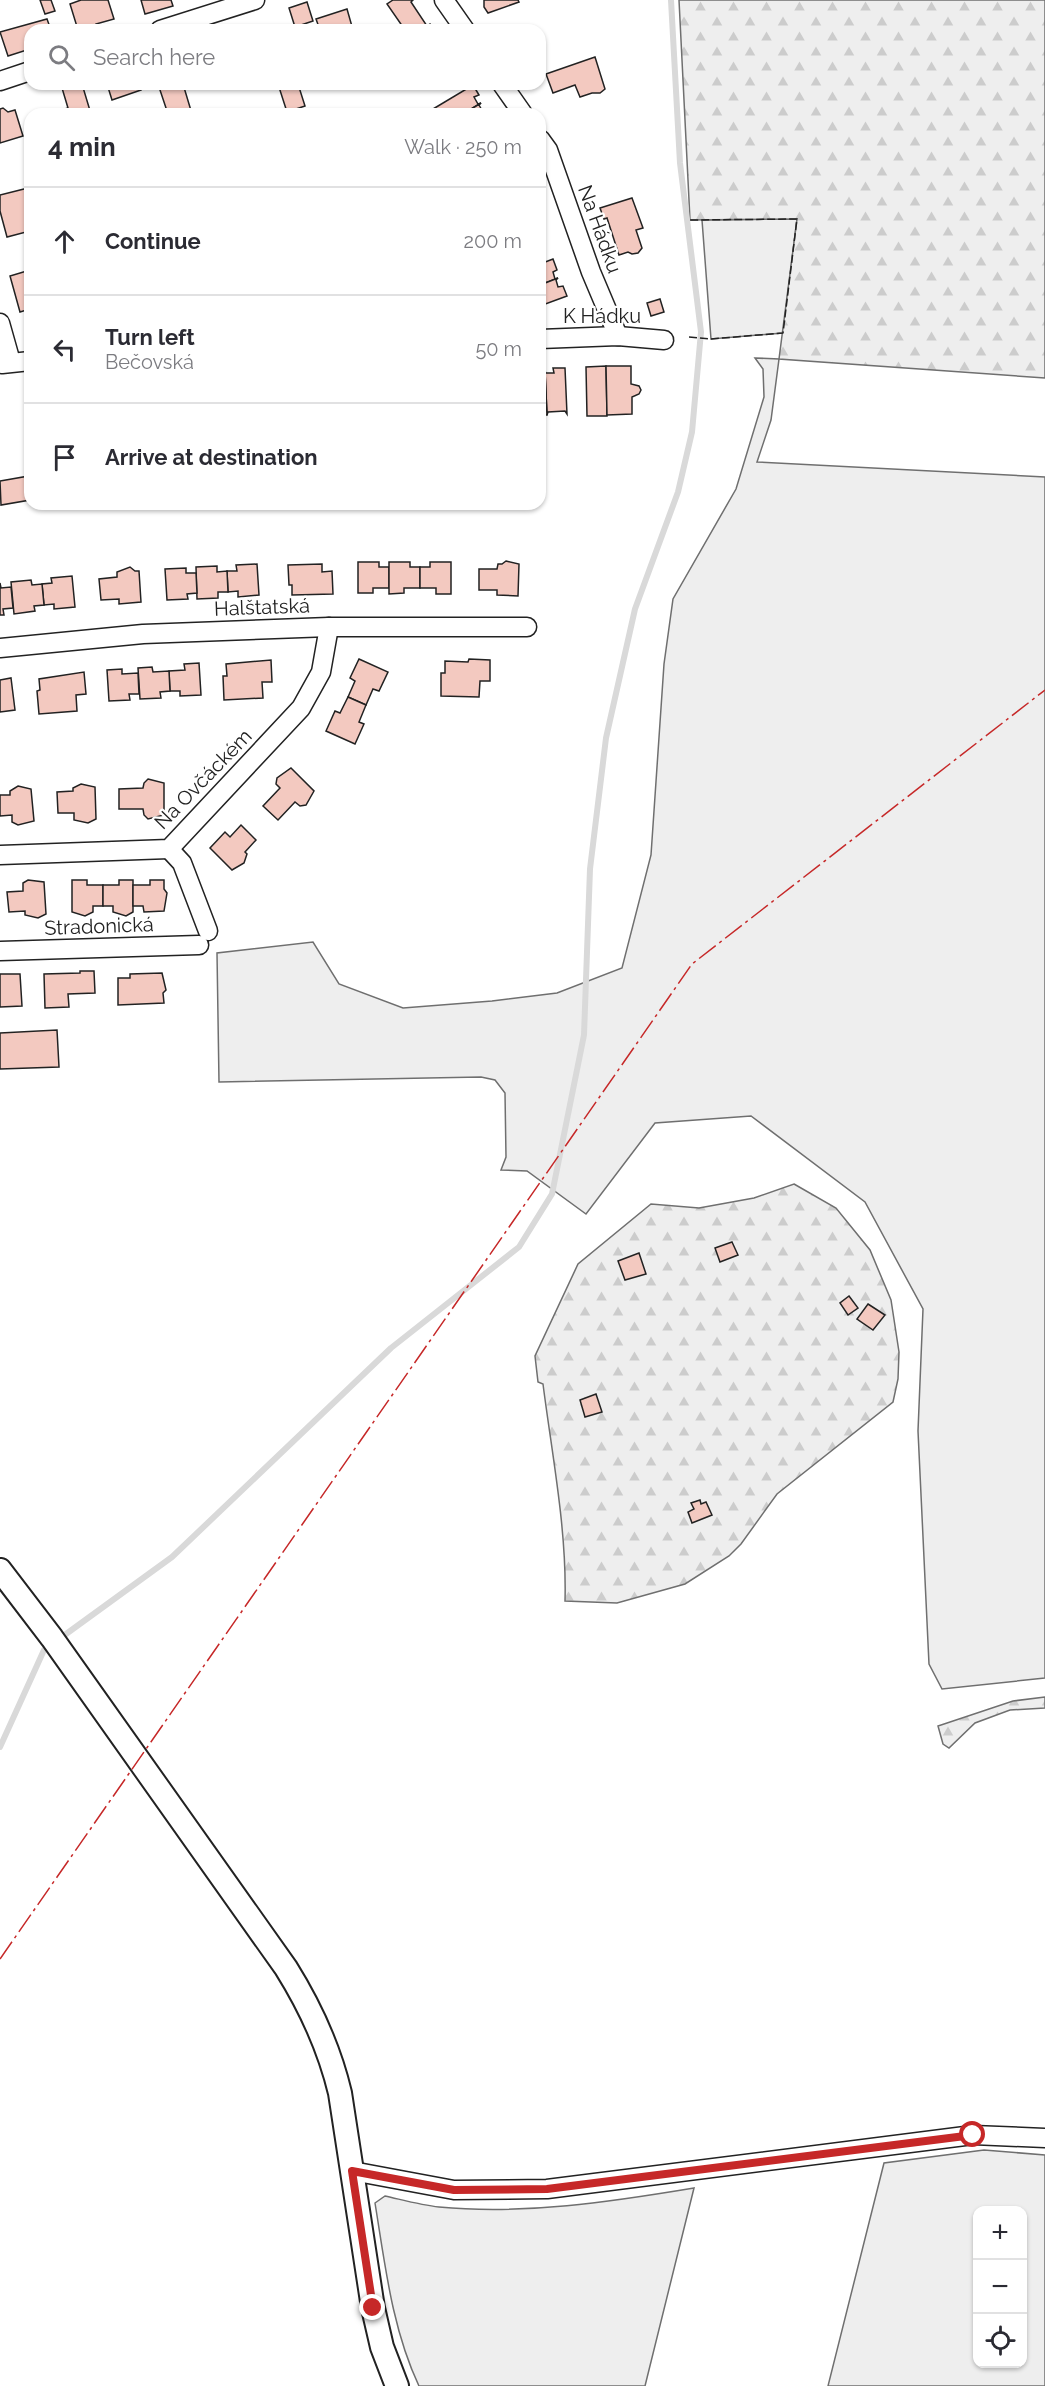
<!DOCTYPE html>
<html lang="en">
<head>
<meta charset="utf-8">
<style>
	body { margin:0; font-family:Raleway,sans-serif; background:#f2f2f3; color:#2b2b33 }
	.controls { position:absolute; right:18px; bottom:18px; display:grid; overflow:hidden; border-radius:12px; box-shadow:0 2px 4px #0004 }
	.controls button { width:54px; height:54px; display:grid; place-items:center; padding:0; border:0; border-bottom:2px solid #e1e1e2; background:#fff; color:#2b2b33; font:30px sans-serif }
	.stop { position:absolute; width:18px; height:18px; margin:-14px; border:4px solid #c62828; border-radius:50%; background:#fff }
	.stop.end { background:#c62828; border-color:#fff; box-shadow:0 2px 6px #0008 }
	.list { margin:0; padding:0; list-style:none }
	h2 { display:flex; justify-content:space-between; align-items:center; height:78px; margin:0; padding:0 24px; font-size:26px }
	h2 small { font-size:20px; font-weight:400; color:#7c7c81 }
	.list li { display:grid; grid-template-columns:39px 1fr auto; gap:18px; align-items:center; box-sizing:border-box; height:108px; padding:0 24px; border-top:2px solid #e1e1e2 }
	.list b { display:block; font-size:22px; white-space:nowrap }
	.list p { margin:0; font-size:20px; white-space:nowrap; color:#7c7c81 }
	.list em { font-size:20px; font-style:normal; color:#7c7c81 }
	.icon { flex:none; width:33px; height:33px; fill:none; stroke:currentColor; stroke-width:2; stroke-linecap:round; stroke-linejoin:round }
	.map { position:relative; flex:none; width:1045px; height:2386px; overflow:hidden }
	.search { position:absolute; background:#fff; box-shadow:0 2px 4px #0004; left:24px; top:24px; width:522px; height:66px; display:flex; align-items:center; gap:15px; box-sizing:border-box; padding:0 21px; border-radius:18px; color:#7c7c81; font-size:22px }
	.panel { position:absolute; background:#fff; box-shadow:0 2px 4px #0004; left:24px; top:108px; width:522px; height:402px; border-radius:18px }
	.map>svg:first-child { display:block }
	.green { fill:#eee; stroke:#6f6f6f; stroke-width:1.5; fill-rule:evenodd }
	.forest { fill:url(#forest-firs); stroke:#6f6f6f; stroke-width:1.5 }
	.lines { fill:none; stroke-linecap:round; stroke-linejoin:round }
	.stream { stroke:#d9d9d9; stroke-width:6 }
	.building { fill:#f3c9c0; stroke:#222; stroke-width:1.5 }
	.minor-casing { stroke:#222; stroke-width:21 }
	.tertiary-casing { stroke:#222; stroke-width:26 }
	.minor { stroke:#fff; stroke-width:18 }
	.tertiary { stroke:#fff; stroke-width:22 }
	.fence { stroke:#222; stroke-width:1.5; stroke-dasharray:8 3; stroke-linecap:butt }
	.power { stroke:#c62828; stroke-width:1.5; stroke-dasharray:21 4.5 3 4.5; stroke-linecap:butt }
	.route { stroke:#c62828; stroke-width:8 }
	.labels { text-anchor:middle; stroke-width:4.5; stroke-linejoin:round; paint-order:stroke }
	.street-label { font-size:20px; fill:#222; stroke:#fff }
</style>
</head>
<body>
<div class="map">
<svg width="1045" height="2386" viewBox="0 0 1045 2386">
	<defs>
		<pattern id="forest-firs" width="22" height="20" patternUnits="userSpaceOnUse" patternTransform="scale(1.5)"><rect width="22" height="20" fill="#eee"/><path d="M5 1l3.5 6h-7zM16 11l3.5 6h-7z" fill="#ccc"/></pattern>
	</defs>
	<rect width="100%" height="100%" fill="#fff"/>
	<g class="green">
		<polygon points="797,219 783,333 711,339 702,220"/>
		<polygon points="755,358 779,359 771,420 757,462 1045,477 1045,1678 942,1689 929,1664 918,1431 923,1309 865,1202 751,1116 655,1123 586,1214 527,1171 501,1170 506,1157 505,1093 495,1080 481,1077 219,1082 217,953 313,942 339,984 403,1008 492,1001 557,993 622,968 651,855 664,664 673,599 736,489 764,397 763,369"/>
		<path d="M984 2150 1045 2155V2386H828L884 2163ZM1022 2210V2364H978V2210Z"/>
		<path d="M694 2188 645 2386H419C392 2329 385 2264 375 2203L385 2196C403 2200 421 2205 439 2207 524 2215 610 2202 694 2188Z"/>
	</g>
	<g class="forest">
		<polygon points="679,0 1045,0 1045,378 779,359 797,219 690,220"/>
		<path d="M794 1184 836 1208 870 1250 891 1300 899 1352 898 1379 893 1402 777 1494 741 1544 729 1556 685 1584 617 1603 565 1601C567 1530 552 1455 543 1384L538 1382 535 1356 578 1264 651 1204 699 1208 754 1198Z"/>
		<polygon points="1045,1697 1045,1708 1010,1710 975,1723 949,1748 943,1744 938,1726 1013,1701"/>
	</g>
	<g class="lines">
		<polyline class="stream" points="0,1747 44,1650 172,1557 391,1348 519,1247 552,1194 584,1035 590,869 606,738 635,609 678,492 692,432 701,332 680,163 671,0"/>
	</g>
	<g class="building">
		<polygon points="40,0 51,0 55,11 45,14"/>
		<polygon points="81,0 108,0 114,19 96,24 97,28 93,30 78,30 70,4"/>
		<polygon points="141,0 171,0 173,6 145,14"/>
		<polygon points="393,0 413,0 411,2 427,26 421,30 405,30 387,4"/>
		<polygon points="484,0 518,0 519,2 488,13 484,7"/>
		<polygon points="307,2 313,21 295,27 289,8"/>
		<polygon points="347,9 353,30 320,30 316,19"/>
		<polygon points="47,19 51,30 30,30 30,49 8,56 0,32"/>
		<polygon points="430,24 434,30 421,30"/>
		<polygon points="595,57 605,89 600,93 592,93 580,97 575,85 553,93 546,74"/>
		<polygon points="75,84 82,84 91,114 48,114 68,108 62,88"/>
		<polygon points="107,84 139,84 141,90 112,100"/>
		<polygon points="158,84 183,84 192,114 168,114"/>
		<polygon points="202,84 216,84 203,89"/>
		<polygon points="278,84 298,84 305,106 287,112"/>
		<polygon points="473,85 479,95 474,97 478,104 481,103 463,114 439,114 436,108 433,110 433,109"/>
		<polygon points="481,103 479,105 483,112 487,109 490,114 463,114"/>
		<polygon points="3,108 8,112 15,110 23,136 0,143 0,109"/>
		<polygon points="28,188 30,231 7,237 0,211 0,195"/>
		<polygon points="632,198 643,228 636,230 642,248 638,253 632,254 628,252 619,255 607,218 604,219 600,208"/>
		<polygon points="553,259 557,270 553,272 555,279 558,278 540,285 540,264"/>
		<polygon points="30,270 30,309 20,312 10,276"/>
		<polygon points="558,278 556,280 558,287 563,286 567,296 540,306 540,285"/>
		<polygon points="660,299 664,312 651,316 647,303"/>
		<polygon points="606,366 607,416 587,416 586,367"/>
		<polygon points="606,366 631,366 631,384 639,386 641,390 639,394 632,397 632,414 607,415"/>
		<polygon points="553,368 565,368 567,414 565,411 548,412 547,415 545,371 546,373 554,373"/>
		<polygon points="544,371 545,371 547,415 540,415 540,374 544,373"/>
		<polygon points="29,476 30,500 1,505 0,481"/>
		<polygon points="506,561 519,564 518,596 497,595 497,590 479,590 479,569 497,569 498,564 502,564"/>
		<polygon points="358,562 379,562 379,567 389,567 389,588 373,588 373,593 358,593"/>
		<polygon points="389,562 410,562 410,567 420,567 420,588 404,588 404,593 389,594"/>
		<polygon points="430,562 451,562 451,594 436,594 436,588 420,588 420,567 430,567"/>
		<polygon points="257,564 259,595 238,597 238,591 228,592 227,571 237,571 236,565"/>
		<polygon points="322,564 322,572 332,571 333,594 292,595 292,585 289,585 288,565"/>
		<polygon points="217,566 217,572 227,571 228,592 218,592 218,598 197,599 196,567"/>
		<polygon points="130,567 135,571 139,571 141,602 119,604 119,599 101,600 99,579 117,577 117,572"/>
		<polygon points="186,568 186,573 196,573 197,593 187,594 188,599 167,600 165,569"/>
		<polygon points="72,576 75,607 54,609 54,604 44,605 42,584 52,583 51,578"/>
		<polygon points="31,580 32,585 42,584 44,605 34,606 35,611 14,614 11,582"/>
		<polygon points="0,583 1,588 11,587 13,608 3,609 4,615 0,615"/>
		<polygon points="359,659 388,672 379,691 373,689 366,705 348,697 355,681 350,678"/>
		<polygon points="469,659 490,660 490,681 480,681 479,697 441,696 441,673 445,673 445,661 468,662"/>
		<polygon points="271,660 272,682 262,682 263,698 224,700 223,676 227,676 226,664"/>
		<polygon points="199,663 201,695 180,696 180,691 170,691 169,671 185,670 184,664"/>
		<polygon points="152,667 153,672 169,671 170,691 160,692 161,698 140,699 138,668"/>
		<polygon points="122,669 122,674 138,673 139,694 129,694 130,700 109,701 107,670"/>
		<polygon points="84,672 86,694 76,695 77,711 39,714 37,691 40,690 39,679"/>
		<polygon points="11,678 15,710 0,712 0,680"/>
		<polygon points="348,697 366,705 359,722 364,724 355,744 326,731 335,711 340,713"/>
		<polygon points="291,768 314,791 306,805 300,806 295,802 278,820 263,806 280,788 276,784 277,778"/>
		<polygon points="148,779 164,783 164,815 148,819 144,815 143,809 119,809 119,789 143,788 144,783"/>
		<polygon points="81,784 95,787 96,819 88,823 74,820 74,813 58,813 57,792 73,791 73,788"/>
		<polygon points="18,786 31,789 34,821 18,825 12,822 12,815 0,816 0,795 10,795 10,791"/>
		<polygon points="241,825 256,840 245,852 247,854 244,863 232,870 210,848 225,832 230,837"/>
		<polygon points="28,880 44,882 46,914 38,918 25,915 25,911 9,912 7,892 23,891 23,883"/>
		<polygon points="72,880 87,880 87,885 103,885 103,906 93,906 93,912 85,916 72,912"/>
		<polygon points="119,880 133,880 133,912 126,916 113,912 113,906 103,906 103,885 119,885"/>
		<polygon points="150,880 164,880 164,889 167,893 164,911 144,912 143,906 133,906 133,885 150,885"/>
		<polygon points="80,971 94,971 95,993 68,994 69,1007 45,1008 44,974 80,973"/>
		<polygon points="162,973 166,990 163,993 164,1003 118,1005 118,978 130,978 130,974"/>
		<polygon points="0,974 20,974 22,1006 0,1007"/>
		<polygon points="57,1030 59,1067 0,1069 0,1033"/>
		<polygon points="732,1242 738,1255 720,1262 715,1248"/>
		<polygon points="639,1253 646,1274 625,1280 618,1261"/>
		<polygon points="849,1296 858,1308 848,1315 840,1303"/>
		<polygon points="868,1304 885,1315 873,1330 857,1319"/>
		<polygon points="596,1394 602,1412 585,1417 580,1400"/>
		<polygon points="700,1500 701,1504 706,1502 712,1515 692,1523 688,1512 694,1509 691,1503"/>
	</g>
	<g class="lines">
		<defs>
			<g id="minor">
				<polyline points="444,0 465,30"/>
				<polyline points="160,30 255,0"/>
				<polyline points="0,81 30,71"/>
				<polyline points="502,84 523,114"/>
				<polyline points="540,139 548,150 591,272 618,336"/>
				<polyline points="0,323 11,362"/>
				<polyline points="540,339 618,336 664,340"/>
				<polyline points="2,364 30,361"/>
				<polyline points="0,648 143,634 329,627 527,627"/>
				<polyline points="169,849 182,863 208,931"/>
				<polyline points="0,855 169,849 301,708 321,672 329,627"/>
				<polyline points="0,951 199,945"/>
				<polyline points="352,2171 454,2190 547,2189 973,2135 1045,2138"/>
			</g>
			<path id="tertiary" d="M0 1570 52 1638 286 1968C311 2008 329 2047 340 2093L373 2308 382 2347 397 2386"/>
		</defs>
		<use href="#minor" class="minor-casing"/>
		<use href="#tertiary" class="tertiary-casing"/>
		<use href="#minor" class="minor"/>
		<use href="#tertiary" class="tertiary"/>
		<polyline class="fence" points="689,337 711,339 783,333 797,219 690,220"/>
		<polyline class="power" points="0,1959 692,964 1045,690"/>
	</g>
	<g class="lines">
		<polyline class="route" points="373,2308 352,2171 454,2190 547,2189 973,2135"/>
	</g>
	<g class="labels">
		<g class="street-label">
			<text transform="translate(600 229) rotate(70)" y="7">Na Hádku</text>
			<text x="602" y="323">K Hádku</text>
			<text transform="translate(262 607) rotate(-2)" y="7">Halštatská</text>
			<text transform="translate(203 779) rotate(-46)" y="7">Na Ovčáckém</text>
			<text transform="translate(99 926) rotate(-2)" y="7">Stradonická</text>
		</g>
	</g>
</svg>
<div class="controls">
<button>+</button>
<button>−</button>
<button><svg class="icon" aria-label="locate" viewBox="0 0 24 24"><circle cx="12" cy="12" r="6"/><path d="M12 2v4M12 18v4M2 12h4M18 12h4"/></svg></button>
</div>
<div class="stop" style="left:973px;top:2135px"></div>
<div class="stop end" style="left:373px;top:2308px"></div>
<div class="search"><svg class="icon" aria-label="search" viewBox="0 0 24 24"><circle cx="10" cy="10" r="6"/><path d="M15 15l6 6"/></svg>Search here</div>
<section class="panel">
<h2>4 min<small>Walk · 250 m</small></h2>
<ul class="list">
<li><svg class="icon" aria-label="ahead" viewBox="0 0 24 24"><path d="M12 20V5M6 11l6-6 6 6"/></svg><div><b>Continue</b></div><em>200 m</em></li>
<li><svg class="icon" aria-label="left" viewBox="0 0 24 24"><path d="M17 20v-9H6M10 6l-5 5 5 5"/></svg><div><b>Turn left</b><p>Bečovská</p></div><em>50 m</em></li>
<li><svg class="icon" aria-label="arrive" viewBox="0 0 24 24"><path d="M6 21V4h12l-3 4 3 4H6"/></svg><div><b>Arrive at destination</b></div></li>
</ul>
</section>
</div>
</body>
</html>
